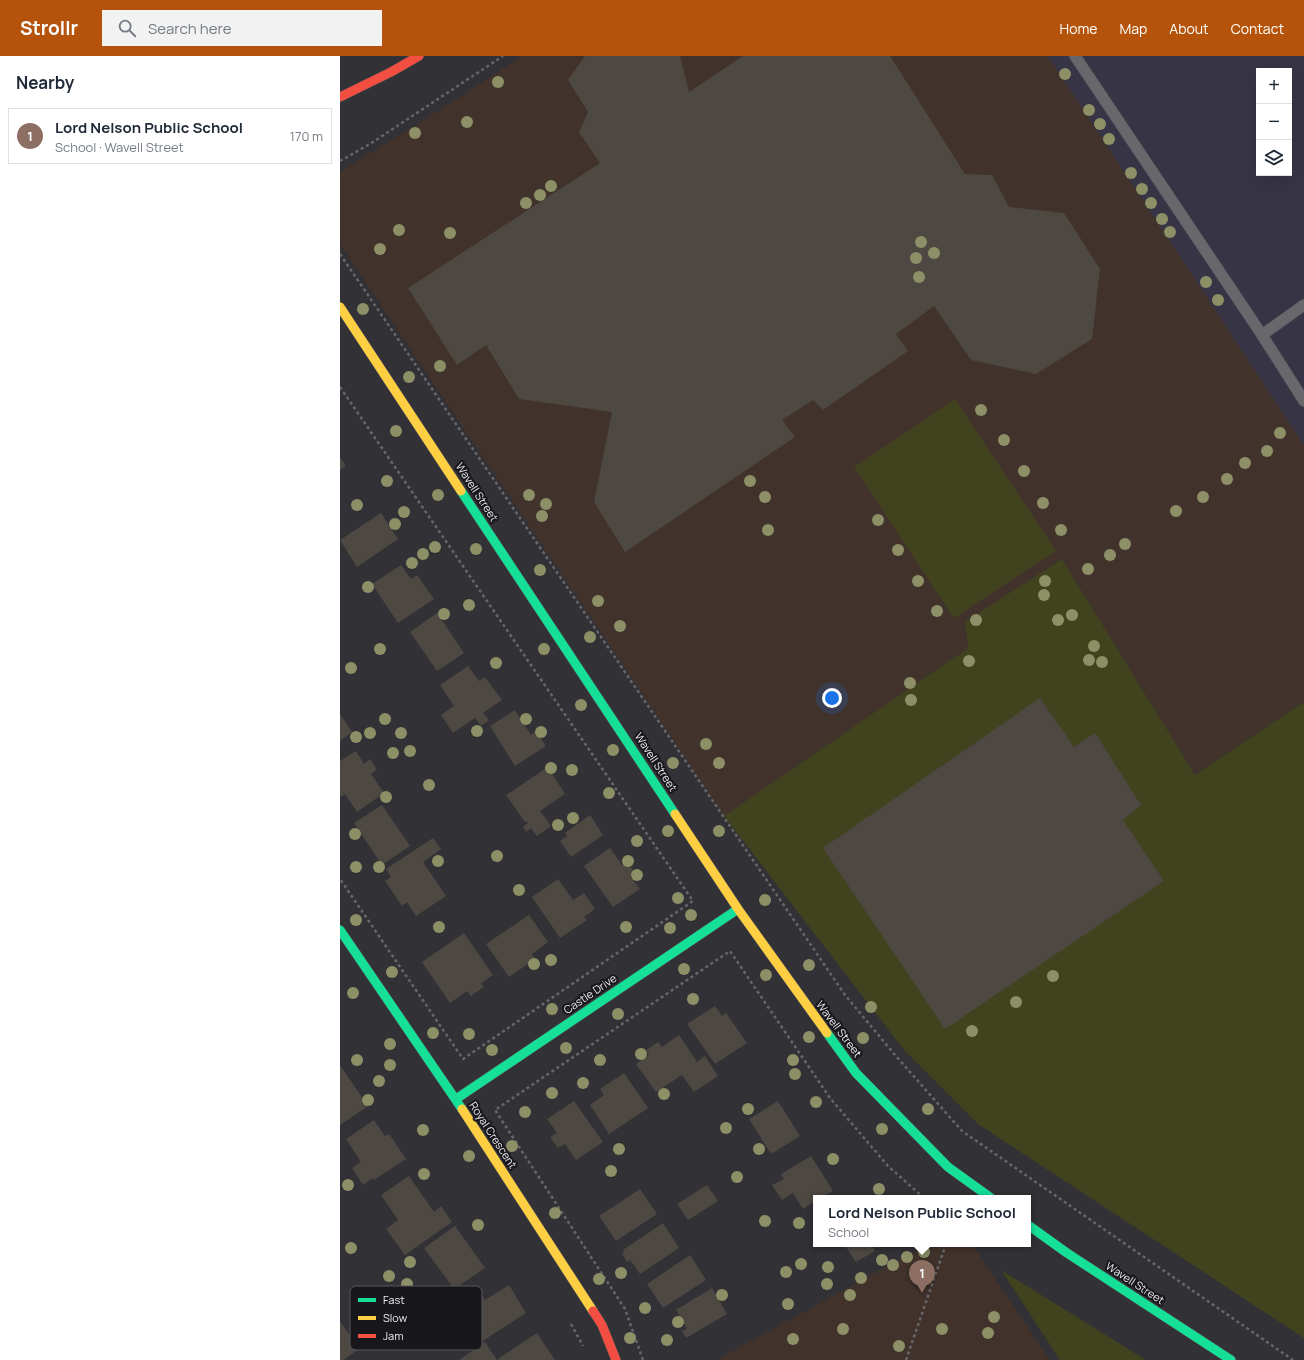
<!DOCTYPE html>
<html lang="en">
<head>
<meta charset="utf-8">
<style>
	body { margin:0; font-family:Manrope,sans-serif; background:#f2f2f3; color:#1f2937 }
	.controls { position:absolute; right:12px; top:12px; display:grid; overflow:hidden; border-radius:0px; box-shadow:0 4px 16px #0002 }
	.controls button { width:36px; height:36px; display:grid; place-items:center; padding:0; border:0; border-bottom:1px solid #e0e1e3; background:#fff; color:#1f2937; font:20px sans-serif }
	.you { position:absolute; left:492px; top:642px; width:14px; height:14px; margin:-10px; border:3px solid #fff; border-radius:50%; background:#1a73e8; box-shadow:0 0 0 6px #1a73e833 }
	.badge { display:grid; place-items:center; width:26px; height:26px; border-radius:50%; background:#b45309; color:#fff; font-size:13px; font-weight:700 }
	.pin { position:absolute; translate:-50% -33px; filter:drop-shadow(0 1px 2px #0008) }
	.pin::after { content:''; position:absolute; top:21px; width:14px; height:12px; background:inherit; clip-path:polygon(0 0,100% 0,50% 100%) }
	.popup { position:absolute; left:473px; top:1139px; width:218px; height:52px; box-sizing:border-box; display:grid; place-content:center; border-radius:0px; background:#fff; filter:drop-shadow(0 1px 3px #0005); font-size:13px; white-space:nowrap; color:#747a83 }
	.popup b { font-size:15px; color:#1f2937 }
	.popup::after { content:''; position:absolute; left:50%; top:100%; margin-left:-8px; border:8px solid transparent; border-top-color:#fff }
	.list { margin:0; padding:0; list-style:none }
	h2 { display:flex; justify-content:space-between; align-items:center; height:52px; margin:0; padding:0 16px; font-size:17px }
	h2 small { font-size:13px; font-weight:400; color:#747a83 }
	.list li { display:grid; grid-template-columns:26px 1fr auto; gap:12px; align-items:center; box-sizing:border-box; height:56px; margin:0 8px 8px; padding:0 8px; border:1px solid #e0e1e3; border-radius:0px }
	.list b { display:block; font-size:15px; white-space:nowrap }
	.list p { margin:0; font-size:13px; white-space:nowrap; color:#747a83 }
	.list em { font-size:13px; font-style:normal; color:#747a83 }
	.icon { flex:none; width:22px; height:22px; fill:none; stroke:currentColor; stroke-width:2; stroke-linecap:round; stroke-linejoin:round }
	.map { position:relative; flex:none; width:964px; height:1304px; overflow:hidden }
	header { display:flex; align-items:center; gap:24px; box-sizing:border-box; height:56px; padding:0 20px; background:#b45309; color:#fff }
	header strong { font-size:19px }
	nav { display:flex; gap:22px; margin-inline-start:auto; font-size:14px }
	.search { width:280px; height:36px; background:#f2f2f3; display:flex; align-items:center; gap:10px; box-sizing:border-box; padding:0 14px; border-radius:0px; color:#747a83; font-size:15px }
	main { display:flex }
	aside { flex:1; background:#fff }
	.map>svg:first-child { display:block }
	.built { fill:#373545; fill-rule:evenodd }
	.education { fill:#41332c }
	.green { fill:#41431f }
	.building { fill:#4e4842 }
	.lines { fill:none; stroke-linecap:round; stroke-linejoin:round }
	.lane-casing { stroke:#4f4f54; stroke-width:12 }
	.fast-casing { stroke:#4f4f54; stroke-width:10 }
	.slow-casing { stroke:#4f4f54; stroke-width:10 }
	.jam-casing { stroke:#4f4f54; stroke-width:10 }
	.path { stroke:#67676b; stroke-width:2.5; stroke-dasharray:3 3; stroke-linecap:butt }
	.lane { stroke:#67676c; stroke-width:11 }
	.fast { stroke:#16e098; stroke-width:9 }
	.slow { stroke:#ffcf43; stroke-width:9 }
	.jam { stroke:#f24e42; stroke-width:9 }
	.tree { fill:#8d9066 }
	.labels { text-anchor:middle; stroke-width:4; stroke-linejoin:round; paint-order:stroke }
	.street-label { font-size:11px; fill:#e9e8f0; stroke:#18171c }
	.key { fill:#18171c; stroke:#57565c; stroke-width:1 }
	.key-label { font-size:11px; fill:#e9e8f0 }
</style>
</head>
<body>
<header>
<strong>Strollr</strong>
<div class="search"><svg class="icon" aria-label="search" viewBox="0 0 24 24"><circle cx="10" cy="10" r="6"/><path d="M15 15l6 6"/></svg>Search here</div>
<nav><a>Home</a><a>Map</a><a>About</a><a>Contact</a></nav>
</header>
<main>
<aside>
<h2>Nearby<small></small></h2>
<ul class="list">
<li><span class="badge" style="background:#8d6e63">1</span><div><b>Lord Nelson Public School</b><p>School · Wavell Street</p></div><em>170 m</em></li>
</ul>
</aside>
<div class="map">
<svg width="964" height="1304" viewBox="0 0 964 1304">
	<rect width="100%" height="100%" fill="#313136"/>
	<path class="built" d="M707 0H964V393ZM919 15H949V117H919Z"/>
	<g class="education">
		<polygon points="182,0 708,0 964,389 964,646 855,719 722,503 625,566 628,592 384,760 0,188 0,116 101,53"/>
		<polygon points="588,1188 632,1188 710,1304 376,1304"/>
	</g>
	<g class="green">
		<polygon points="615,343 716,495 614,562 514,411"/>
		<polygon points="722,503 855,719 964,646 964,1282 638,1068 564,994 384,760 628,592 625,566"/>
		<polygon points="661,1214 806,1304 720,1304"/>
	</g>
	<g class="building">
		<polygon points="245,0 340,0 349,36 403,0 550,0 625,118 652,119 669,151 724,157 760,213 752,283 696,318 631,304 594,250 556,278 568,295 483,354 473,344 442,364 455,381 285,496 254,446 272,356 179,343 146,289 117,309 68,232 260,107 239,76 248,56 228,24"/>
		<polygon points="0,401 6,410 0,414"/>
		<polygon points="41,457 58,483 17,511 0,484"/>
		<polygon points="61,509 71,523 77,519 94,543 58,567 32,528"/>
		<polygon points="97,557 124,597 97,615 70,576"/>
		<polygon points="128,610 139,625 145,621 162,644 143,657 149,664 141,670 135,662 113,677 101,659 114,650 100,629"/>
		<polygon points="700,642 734,691 755,677 801,749 783,764 824,825 605,973 483,792"/>
		<polygon points="175,654 191,679 196,675 206,690 175,710 150,670"/>
		<polygon points="0,658 12,676 0,685"/>
		<polygon points="16,695 24,708 30,703 37,713 31,718 44,737 17,756 5,738 1,741 0,739 0,705"/>
		<polygon points="208,711 225,738 200,755 211,770 197,780 191,772 186,776 183,771 188,767 186,765 185,766 166,739"/>
		<polygon points="42,749 70,790 42,809 14,767"/>
		<polygon points="250,759 263,779 231,801 220,785 227,780 225,777"/>
		<polygon points="93,782 101,793 83,806 106,840 76,860 67,846 62,850 45,825 51,821 46,813"/>
		<polygon points="270,792 282,809 287,806 295,817 290,820 300,833 273,851 244,810"/>
		<polygon points="218,823 233,844 244,837 255,853 244,861 247,864 220,882 192,841"/>
		<polygon points="189,859 208,886 192,898 195,903 169,921 146,888"/>
		<polygon points="124,877 153,919 141,927 144,931 131,940 127,935 110,947 82,906"/>
		<polygon points="375,950 382,960 386,957 407,987 375,1008 347,968"/>
		<polygon points="339,979 357,1006 365,1000 378,1020 354,1036 342,1019 316,1036 296,1008 309,999 306,994 318,986 322,991"/>
		<polygon points="0,1009 28,1050 0,1069"/>
		<polygon points="284,1017 308,1052 269,1078 250,1049 264,1039 260,1033"/>
		<polygon points="234,1045 263,1086 236,1104 225,1088 218,1092 210,1081 217,1077 207,1063"/>
		<polygon points="438,1045 460,1080 431,1098 409,1063"/>
		<polygon points="34,1064 45,1080 49,1078 66,1103 34,1124 33,1122 23,1129 12,1112 21,1106 6,1083"/>
		<polygon points="471,1100 493,1135 481,1142 476,1142 476,1145 463,1153 453,1137 442,1144 432,1129 444,1123 441,1118"/>
		<polygon points="69,1120 94,1156 101,1150 112,1166 65,1199 46,1173 58,1164 41,1139"/>
		<polygon points="367,1129 378,1145 348,1164 337,1148"/>
		<polygon points="300,1133 317,1158 276,1185 259,1160"/>
		<polygon points="323,1167 339,1192 300,1218 290,1204 287,1206 282,1197 284,1196 283,1194"/>
		<polygon points="115,1170 145,1212 114,1233 84,1192"/>
		<polygon points="504,1188 531,1188 535,1195 516,1206"/>
		<polygon points="350,1199 366,1224 323,1252 307,1228"/>
		<polygon points="169,1229 186,1257 141,1286 123,1258 126,1257 118,1245 138,1233 145,1244"/>
		<polygon points="102,1231 111,1246 75,1269 60,1246 75,1236 81,1245"/>
		<polygon points="372,1232 387,1258 346,1282 342,1275 347,1273 336,1254"/>
		<polygon points="0,1265 19,1293 3,1304 0,1304"/>
		<polygon points="197,1277 215,1304 159,1304 158,1303"/>
		<polygon points="145,1286 157,1304 119,1304"/>
	</g>
	<g class="lines">
		<defs>
			<g id="lane">
				<polyline points="735,0 922,279 964,345"/>
				<polyline points="922,279 964,249"/>
			</g>
			<g id="fast">
				<polyline points="121,435 335,758"/>
				<polyline points="0,874 122,1053"/>
				<polyline points="487,977 516,1017 608,1111 651,1142"/>
				<polyline points="116,1043 398,853"/>
				<polyline points="688,1169 727,1197 891,1304"/>
			</g>
			<g id="slow">
				<polyline points="0,251 121,435"/>
				<polyline points="335,758 398,853 487,977"/>
				<polyline points="122,1053 253,1255"/>
			</g>
			<g id="jam">
				<polyline points="0,41 51,16 79,0"/>
				<polyline points="253,1255 262,1269 276,1304"/>
			</g>
		</defs>
		<use href="#lane" class="lane-casing"/>
		<use href="#fast" class="fast-casing"/>
		<use href="#slow" class="slow-casing"/>
		<use href="#jam" class="jam-casing"/>
		<g class="path">
			<polyline points="0,105 30,88 163,0"/>
			<polyline points="0,198 505,939 555,999 622,1075 953,1304"/>
			<polyline points="0,331 353,845 123,1003 0,823"/>
			<polyline points="231,1268 243,1290"/>
			<polyline points="303,1304 285,1253 155,1054 390,895 490,1042 548,1110 584,1142"/>
			<polyline points="566,1304 606,1188"/>
		</g>
		<use href="#lane" class="lane"/>
		<use href="#fast" class="fast"/>
		<use href="#slow" class="slow"/>
		<use href="#jam" class="jam"/>
	</g>
	<g class="tree">
		<circle cx="725" cy="18" r="6"/>
		<circle cx="158" cy="26" r="6"/>
		<circle cx="749" cy="54" r="6"/>
		<circle cx="127" cy="66" r="6"/>
		<circle cx="760" cy="68" r="6"/>
		<circle cx="75" cy="77" r="6"/>
		<circle cx="769" cy="83" r="6"/>
		<circle cx="791" cy="117" r="6"/>
		<circle cx="211" cy="130" r="6"/>
		<circle cx="802" cy="133" r="6"/>
		<circle cx="200" cy="139" r="6"/>
		<circle cx="186" cy="147" r="6"/>
		<circle cx="811" cy="147" r="6"/>
		<circle cx="822" cy="163" r="6"/>
		<circle cx="59" cy="174" r="6"/>
		<circle cx="830" cy="176" r="6"/>
		<circle cx="110" cy="177" r="6"/>
		<circle cx="581" cy="186" r="6"/>
		<circle cx="40" cy="193" r="6"/>
		<circle cx="594" cy="197" r="6"/>
		<circle cx="576" cy="202" r="6"/>
		<circle cx="579" cy="221" r="6"/>
		<circle cx="866" cy="226" r="6"/>
		<circle cx="878" cy="244" r="6"/>
		<circle cx="23" cy="253" r="6"/>
		<circle cx="100" cy="310" r="6"/>
		<circle cx="69" cy="321" r="6"/>
		<circle cx="641" cy="354" r="6"/>
		<circle cx="56" cy="375" r="6"/>
		<circle cx="940" cy="377" r="6"/>
		<circle cx="664" cy="384" r="6"/>
		<circle cx="927" cy="395" r="6"/>
		<circle cx="905" cy="407" r="6"/>
		<circle cx="684" cy="415" r="6"/>
		<circle cx="887" cy="423" r="6"/>
		<circle cx="47" cy="425" r="6"/>
		<circle cx="410" cy="425" r="6"/>
		<circle cx="98" cy="439" r="6"/>
		<circle cx="189" cy="439" r="6"/>
		<circle cx="425" cy="441" r="6"/>
		<circle cx="863" cy="441" r="6"/>
		<circle cx="703" cy="447" r="6"/>
		<circle cx="206" cy="448" r="6"/>
		<circle cx="17" cy="449" r="6"/>
		<circle cx="836" cy="455" r="6"/>
		<circle cx="64" cy="456" r="6"/>
		<circle cx="202" cy="460" r="6"/>
		<circle cx="538" cy="464" r="6"/>
		<circle cx="55" cy="468" r="6"/>
		<circle cx="428" cy="474" r="6"/>
		<circle cx="721" cy="474" r="6"/>
		<circle cx="785" cy="488" r="6"/>
		<circle cx="95" cy="491" r="6"/>
		<circle cx="136" cy="493" r="6"/>
		<circle cx="558" cy="494" r="6"/>
		<circle cx="83" cy="498" r="6"/>
		<circle cx="770" cy="499" r="6"/>
		<circle cx="72" cy="507" r="6"/>
		<circle cx="748" cy="513" r="6"/>
		<circle cx="200" cy="514" r="6"/>
		<circle cx="578" cy="525" r="6"/>
		<circle cx="705" cy="525" r="6"/>
		<circle cx="28" cy="531" r="6"/>
		<circle cx="704" cy="539" r="6"/>
		<circle cx="258" cy="545" r="6"/>
		<circle cx="129" cy="549" r="6"/>
		<circle cx="597" cy="555" r="6"/>
		<circle cx="104" cy="558" r="6"/>
		<circle cx="732" cy="559" r="6"/>
		<circle cx="636" cy="564" r="6"/>
		<circle cx="718" cy="564" r="6"/>
		<circle cx="280" cy="570" r="6"/>
		<circle cx="250" cy="581" r="6"/>
		<circle cx="754" cy="590" r="6"/>
		<circle cx="40" cy="593" r="6"/>
		<circle cx="204" cy="593" r="6"/>
		<circle cx="749" cy="604" r="6"/>
		<circle cx="629" cy="605" r="6"/>
		<circle cx="762" cy="606" r="6"/>
		<circle cx="156" cy="607" r="6"/>
		<circle cx="11" cy="612" r="6"/>
		<circle cx="570" cy="627" r="6"/>
		<circle cx="571" cy="644" r="6"/>
		<circle cx="241" cy="649" r="6"/>
		<circle cx="45" cy="663" r="6"/>
		<circle cx="186" cy="663" r="6"/>
		<circle cx="137" cy="675" r="6"/>
		<circle cx="201" cy="676" r="6"/>
		<circle cx="30" cy="677" r="6"/>
		<circle cx="61" cy="677" r="6"/>
		<circle cx="16" cy="681" r="6"/>
		<circle cx="366" cy="688" r="6"/>
		<circle cx="273" cy="694" r="6"/>
		<circle cx="70" cy="695" r="6"/>
		<circle cx="53" cy="697" r="6"/>
		<circle cx="333" cy="707" r="6"/>
		<circle cx="379" cy="707" r="6"/>
		<circle cx="211" cy="712" r="6"/>
		<circle cx="232" cy="714" r="6"/>
		<circle cx="89" cy="729" r="6"/>
		<circle cx="269" cy="737" r="6"/>
		<circle cx="46" cy="741" r="6"/>
		<circle cx="233" cy="762" r="6"/>
		<circle cx="218" cy="769" r="6"/>
		<circle cx="328" cy="775" r="6"/>
		<circle cx="379" cy="775" r="6"/>
		<circle cx="15" cy="778" r="6"/>
		<circle cx="297" cy="785" r="6"/>
		<circle cx="157" cy="800" r="6"/>
		<circle cx="98" cy="805" r="6"/>
		<circle cx="288" cy="805" r="6"/>
		<circle cx="16" cy="811" r="6"/>
		<circle cx="39" cy="811" r="6"/>
		<circle cx="297" cy="819" r="6"/>
		<circle cx="179" cy="834" r="6"/>
		<circle cx="338" cy="842" r="6"/>
		<circle cx="425" cy="844" r="6"/>
		<circle cx="351" cy="859" r="6"/>
		<circle cx="16" cy="864" r="6"/>
		<circle cx="99" cy="871" r="6"/>
		<circle cx="286" cy="871" r="6"/>
		<circle cx="330" cy="872" r="6"/>
		<circle cx="211" cy="904" r="6"/>
		<circle cx="194" cy="908" r="6"/>
		<circle cx="469" cy="909" r="6"/>
		<circle cx="344" cy="913" r="6"/>
		<circle cx="52" cy="916" r="6"/>
		<circle cx="426" cy="919" r="6"/>
		<circle cx="713" cy="920" r="6"/>
		<circle cx="13" cy="937" r="6"/>
		<circle cx="353" cy="943" r="6"/>
		<circle cx="676" cy="946" r="6"/>
		<circle cx="531" cy="951" r="6"/>
		<circle cx="212" cy="953" r="6"/>
		<circle cx="278" cy="958" r="6"/>
		<circle cx="632" cy="975" r="6"/>
		<circle cx="93" cy="977" r="6"/>
		<circle cx="129" cy="978" r="6"/>
		<circle cx="469" cy="981" r="6"/>
		<circle cx="523" cy="982" r="6"/>
		<circle cx="50" cy="988" r="6"/>
		<circle cx="226" cy="992" r="6"/>
		<circle cx="152" cy="994" r="6"/>
		<circle cx="301" cy="998" r="6"/>
		<circle cx="17" cy="1004" r="6"/>
		<circle cx="260" cy="1004" r="6"/>
		<circle cx="453" cy="1004" r="6"/>
		<circle cx="50" cy="1009" r="6"/>
		<circle cx="455" cy="1018" r="6"/>
		<circle cx="39" cy="1025" r="6"/>
		<circle cx="243" cy="1027" r="6"/>
		<circle cx="212" cy="1037" r="6"/>
		<circle cx="324" cy="1038" r="6"/>
		<circle cx="28" cy="1044" r="6"/>
		<circle cx="476" cy="1046" r="6"/>
		<circle cx="408" cy="1053" r="6"/>
		<circle cx="588" cy="1053" r="6"/>
		<circle cx="185" cy="1056" r="6"/>
		<circle cx="386" cy="1072" r="6"/>
		<circle cx="542" cy="1073" r="6"/>
		<circle cx="83" cy="1074" r="6"/>
		<circle cx="172" cy="1090" r="6"/>
		<circle cx="279" cy="1093" r="6"/>
		<circle cx="419" cy="1093" r="6"/>
		<circle cx="129" cy="1100" r="6"/>
		<circle cx="493" cy="1103" r="6"/>
		<circle cx="271" cy="1115" r="6"/>
		<circle cx="84" cy="1118" r="6"/>
		<circle cx="397" cy="1121" r="6"/>
		<circle cx="8" cy="1129" r="6"/>
		<circle cx="539" cy="1133" r="6"/>
		<circle cx="215" cy="1157" r="6"/>
		<circle cx="425" cy="1165" r="6"/>
		<circle cx="459" cy="1167" r="6"/>
		<circle cx="138" cy="1169" r="6"/>
		<circle cx="11" cy="1192" r="6"/>
		<circle cx="584" cy="1196" r="6"/>
		<circle cx="567" cy="1201" r="6"/>
		<circle cx="542" cy="1204" r="6"/>
		<circle cx="70" cy="1206" r="6"/>
		<circle cx="461" cy="1208" r="6"/>
		<circle cx="553" cy="1209" r="6"/>
		<circle cx="488" cy="1211" r="6"/>
		<circle cx="446" cy="1216" r="6"/>
		<circle cx="281" cy="1217" r="6"/>
		<circle cx="49" cy="1220" r="6"/>
		<circle cx="521" cy="1222" r="6"/>
		<circle cx="259" cy="1223" r="6"/>
		<circle cx="67" cy="1228" r="6"/>
		<circle cx="487" cy="1228" r="6"/>
		<circle cx="29" cy="1238" r="6"/>
		<circle cx="382" cy="1239" r="6"/>
		<circle cx="510" cy="1239" r="6"/>
		<circle cx="448" cy="1248" r="6"/>
		<circle cx="305" cy="1252" r="6"/>
		<circle cx="654" cy="1261" r="6"/>
		<circle cx="26" cy="1262" r="6"/>
		<circle cx="338" cy="1266" r="6"/>
		<circle cx="503" cy="1273" r="6"/>
		<circle cx="602" cy="1273" r="6"/>
		<circle cx="648" cy="1277" r="6"/>
		<circle cx="76" cy="1281" r="6"/>
		<circle cx="123" cy="1281" r="6"/>
		<circle cx="290" cy="1282" r="6"/>
		<circle cx="453" cy="1283" r="6"/>
		<circle cx="327" cy="1284" r="6"/>
		<circle cx="559" cy="1290" r="6"/>
	</g>
	<g class="labels">
		<g class="street-label">
			<text transform="translate(137 436) rotate(57)" y="4">Wavell Street</text>
			<text transform="translate(316 706) rotate(57)" y="4">Wavell Street</text>
			<text transform="translate(250 938) rotate(-34)" y="4">Castle Drive</text>
			<text transform="translate(499 973) rotate(53)" y="4">Wavell Street</text>
			<text transform="translate(153 1079) rotate(57)" y="4">Royal Crescent</text>
			<text transform="translate(795 1227) rotate(33)" y="4">Wavell Street</text>
		</g>
	</g>
	<rect x="10" y="1230" width="132" height="64" rx="6" class="key"/>
	<rect x="18" y="1242" width="18" height="4" fill="#16e098"/>
	<rect x="18" y="1260" width="18" height="4" fill="#ffcf43"/>
	<rect x="18" y="1278" width="18" height="4" fill="#f24e42"/>
	<g class="key-label">
		<text x="43" y="1248">Fast</text>
		<text x="43" y="1266">Slow</text>
		<text x="43" y="1284">Jam</text>
	</g>
</svg>
<div class="controls">
<button>+</button>
<button>−</button>
<button><svg class="icon" aria-label="layers" viewBox="0 0 24 24"><path d="M12 4l9 5-9 5-9-5zM3 14l9 5 9-5"/></svg></button>
</div>
<div class="you"></div>
<div class="pin badge" style="left:582px;top:1237px;background:#8d6e63">1</div>
<div class="popup"><b>Lord Nelson Public School</b>School</div>
</div>
</main>
</body>
</html>
